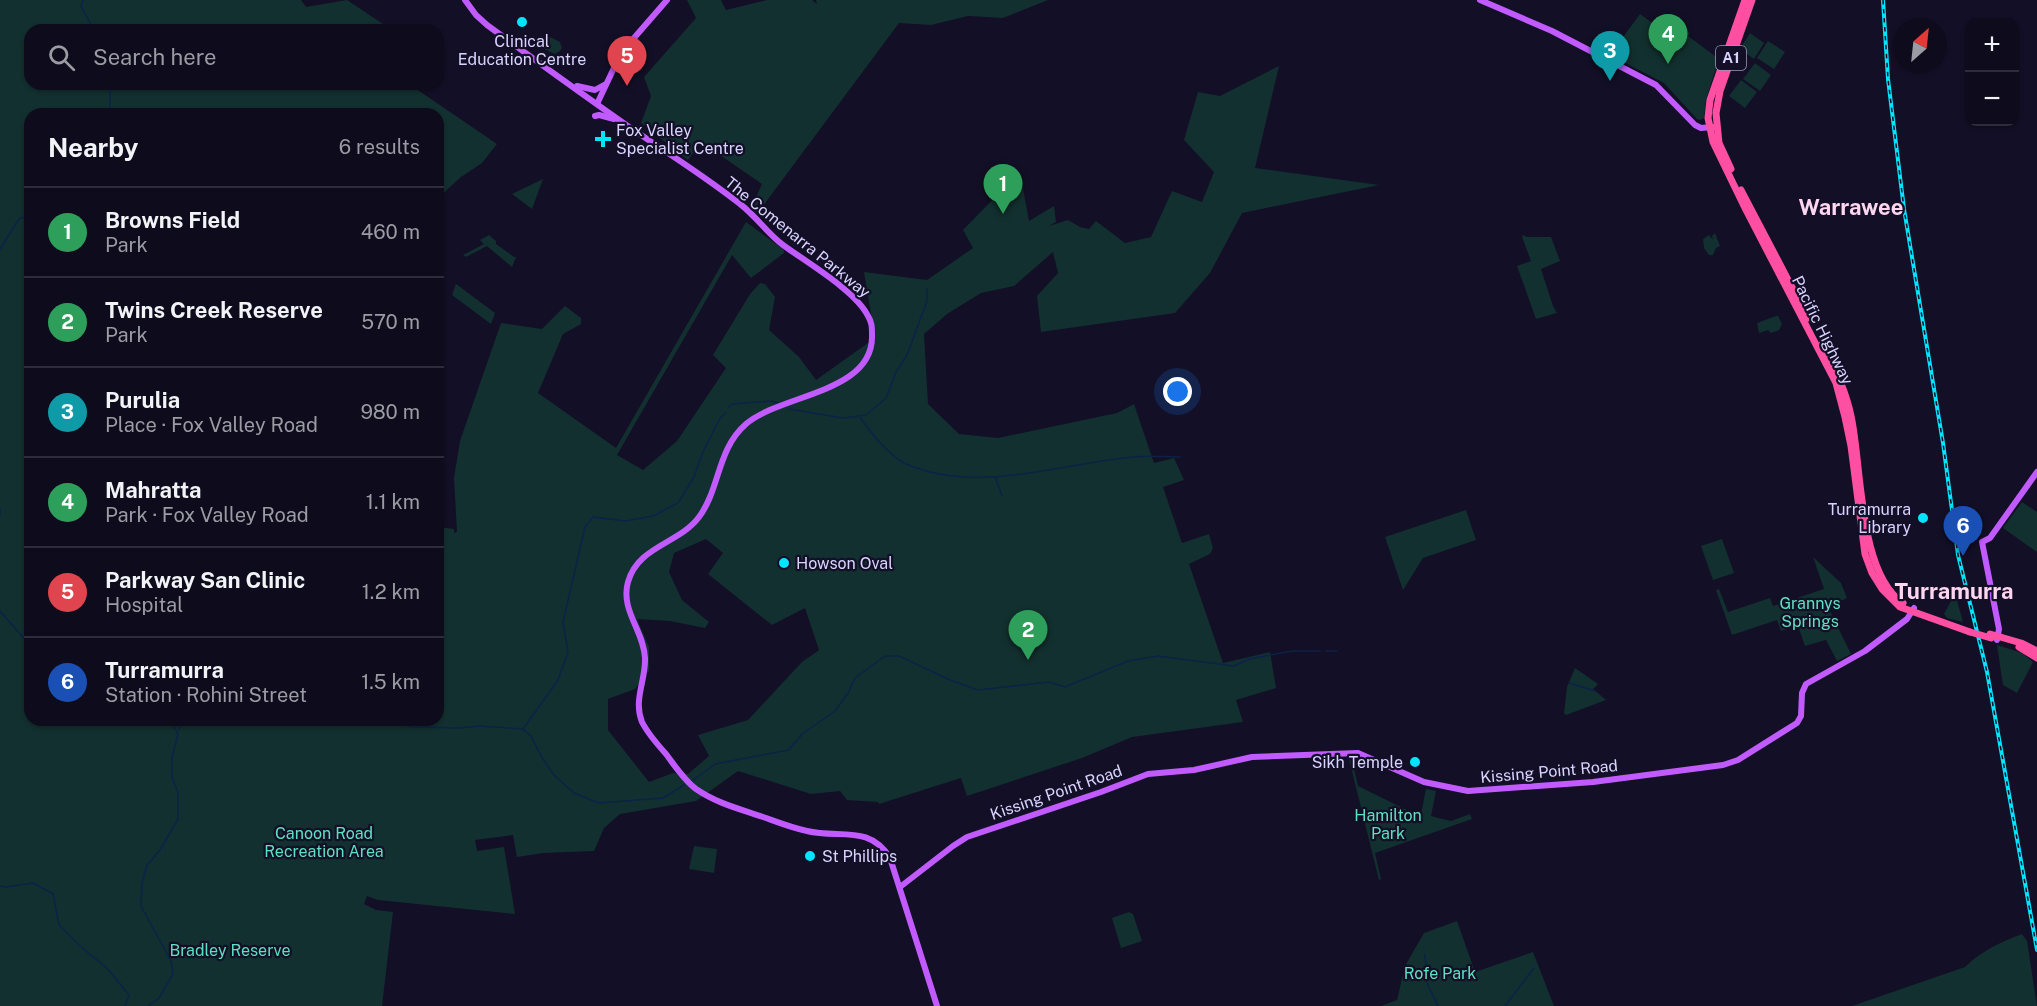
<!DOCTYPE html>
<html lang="en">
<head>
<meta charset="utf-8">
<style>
	body { margin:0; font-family:"Public Sans",sans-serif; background:#1c1929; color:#f1f3f6 }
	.controls { position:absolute; right:18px; top:18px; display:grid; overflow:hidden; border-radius:12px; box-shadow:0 2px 4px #0004 }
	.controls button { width:54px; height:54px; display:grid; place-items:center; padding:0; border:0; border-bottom:2px solid #2e2b3b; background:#0e0b1c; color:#f1f3f6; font:30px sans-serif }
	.compass { position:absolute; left:1893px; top:18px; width:54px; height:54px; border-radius:50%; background:#0e0b1c; box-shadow:0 2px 4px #0004; rotate:27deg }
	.you { position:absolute; left:1178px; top:392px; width:21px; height:21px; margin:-15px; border:4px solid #fff; border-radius:50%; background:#1a73e8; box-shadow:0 0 0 9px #1a73e833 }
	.badge { display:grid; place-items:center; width:39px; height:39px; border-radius:50%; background:#b45309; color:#fff; font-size:20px; font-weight:700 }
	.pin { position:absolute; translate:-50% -50px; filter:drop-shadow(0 2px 3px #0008) }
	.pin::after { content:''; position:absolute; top:32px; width:21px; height:18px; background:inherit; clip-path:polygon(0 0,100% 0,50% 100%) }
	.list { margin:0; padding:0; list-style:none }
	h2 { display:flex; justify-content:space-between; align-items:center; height:78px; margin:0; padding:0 24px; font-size:26px }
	h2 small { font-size:20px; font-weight:400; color:#9b9ba3 }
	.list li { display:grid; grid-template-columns:39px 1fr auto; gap:18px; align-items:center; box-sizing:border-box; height:90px; padding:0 24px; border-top:2px solid #2e2b3b }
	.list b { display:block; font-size:22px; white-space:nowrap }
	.list p { margin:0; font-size:20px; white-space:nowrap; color:#9b9ba3 }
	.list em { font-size:20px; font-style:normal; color:#9b9ba3 }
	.icon { flex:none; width:33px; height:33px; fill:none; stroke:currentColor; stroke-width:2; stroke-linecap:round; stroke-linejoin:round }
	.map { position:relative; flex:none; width:2037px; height:1006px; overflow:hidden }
	.search { position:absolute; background:#0e0b1c; box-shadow:0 2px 4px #0004; left:24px; top:24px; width:420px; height:66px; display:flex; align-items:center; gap:15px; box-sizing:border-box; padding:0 21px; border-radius:18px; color:#9b9ba3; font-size:22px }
	.panel { position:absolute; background:#0e0b1c; box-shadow:0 2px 4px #0004; left:24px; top:108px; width:420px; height:618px; border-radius:18px }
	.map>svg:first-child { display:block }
	.green { fill:#12302f; fill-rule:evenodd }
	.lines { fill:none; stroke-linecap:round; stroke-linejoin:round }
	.stream { stroke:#0c2248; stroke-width:1.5 }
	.major { stroke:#c25bff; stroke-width:6 }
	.highway { stroke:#ff4fa3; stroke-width:7 }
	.rail-casing { stroke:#00e5ff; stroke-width:4 }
	.rail { stroke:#130f26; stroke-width:1.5; stroke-dasharray:4.5; stroke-linecap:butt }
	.highway-bridge { stroke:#ff4fa3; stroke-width:7 }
	.poi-dot { fill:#00e5ff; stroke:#130f26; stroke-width:2 }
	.labels { text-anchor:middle; stroke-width:4.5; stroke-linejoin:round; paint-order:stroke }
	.shield { fill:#130f26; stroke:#9e99be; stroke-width:1.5 }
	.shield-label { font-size:15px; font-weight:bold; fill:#d9d4ff }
	.poi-label { font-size:16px; fill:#d9d4ff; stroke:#130f26; text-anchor:start }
	.street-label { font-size:16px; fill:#d9d4ff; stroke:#130f26 }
	.park-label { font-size:16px; fill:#5fe0c0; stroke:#130f26 }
	.district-label { font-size:22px; font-weight:bold; fill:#ffd6f0; stroke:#130f26 }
</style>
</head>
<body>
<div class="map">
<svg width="2037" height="1006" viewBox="0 0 2037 1006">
	<rect width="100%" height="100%" fill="#130f26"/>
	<g class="green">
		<path d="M0 0H301L306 7 347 0 383 24 382 30H30V84H409L497 144 482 163 461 177 438 198V114H30V720H438V527L454 529V533L457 532 454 478 460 441 501 323 542 329 565 306 581 318V324L563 334 538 393 616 448 746 222 784 250V253L751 278 732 255 617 455 643 470 677 441 726 368 713 355 750 294 760 283 765 284 775 297 769 330 799 357 816 380 875 338 864 272 927 280 973 248 963 230 998 194 1008 180 1013 183 1021 178 1029 221 1054 206 1056 222 1049 226 1068 220 1080 227 1089 229 1096 221 1125 243 1151 237 1172 191 1202 202 1214 172 1184 140 1198 92 1220 96 1279 66 1255 168 1379 185 1242 213 1210 273 1175 313 1041 332 1037 296 1058 273 1053 252 1014 286 981 293 947 314 924 334 928 404 959 434 998 438 1117 413 1134 404 1154 463 1174 458 1184 480 1163 487 1182 543 1209 534 1213 548 1210 554 1189 564 1223 663 1270 652 1276 688 1236 700 1243 722 1132 737 1082 758 967 796 961 778 879 804 878 802 847 800 840 791 811 794 738 771 696 801 620 814 604 828 594 851 543 853 517 857 513 835 475 840 477 851 504 847 515 914 378 900 367 896 364 904 376 910 393 912 382 1006H0ZM706 539 723 553 708 574 772 625 805 608 819 650 802 662 748 720 698 735 709 756 688 774 673 773 649 782 608 730V699L635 689 649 671V647L637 619 670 621 705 628 709 622 682 600 669 572 674 553Z"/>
		<polygon points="687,0 721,0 726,10 767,0 812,0 817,4 816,0 1048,0 1003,18 968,16 931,25 899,23 760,210 750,203 754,202 762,184 701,142 688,160 641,123 651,96 644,77 696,18"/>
		<polygon points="1640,14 1674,39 1683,27 1690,33 1688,36 1719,59 1706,99 1704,118 1700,120 1697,119 1664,83 1610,55"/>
		<polygon points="1750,33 1764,43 1754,59 1740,49"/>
		<polygon points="543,36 548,36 560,42 562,48 560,51 555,54 542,48 539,41"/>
		<polygon points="1768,41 1785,52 1774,69 1757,58"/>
		<polygon points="1755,63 1771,75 1760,91 1743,79"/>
		<polygon points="1741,80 1757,92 1745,108 1729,96"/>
		<polygon points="543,179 532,209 512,194"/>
		<polygon points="1715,233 1720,246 1716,248 1713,255 1709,255 1704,248 1703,239 1709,235 1713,240 1712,236"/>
		<polygon points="489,235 496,241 496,244 514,257 516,257 512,267 487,246 466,257 463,255 484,244 480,240"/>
		<polygon points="1523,235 1527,237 1551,237 1560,261 1541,269 1553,306 1557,313 1536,319 1517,266 1531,261 1522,237"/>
		<polygon points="456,284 495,313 491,324 452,295"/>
		<polygon points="1776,316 1778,316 1782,324 1779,330 1771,333 1768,330 1759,333 1757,323"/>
		<polygon points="2022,502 2037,512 2037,552 2003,528"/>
		<polygon points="1466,510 1476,540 1423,558 1403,590 1385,537"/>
		<polygon points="1722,539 1734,573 1713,580 1701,546"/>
		<polygon points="1813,557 1841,583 1847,598 1828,607 1851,654 1837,661 1826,640 1805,646 1798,626 1781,631 1777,620 1732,635 1716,590 1719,589 1728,612 1770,598 1773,606 1824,589"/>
		<polygon points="1956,597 1963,622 1947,618 1944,614 1951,601"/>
		<polygon points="1997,645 2022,653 2033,662 2017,693 2003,685"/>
		<polygon points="1575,668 1598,684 1593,689 1606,700 1566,715 1564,713 1567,687"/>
		<polygon points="1349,759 1352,760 1358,786 1413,813 1421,814 1426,789 1436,791 1431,816 1451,821 1470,814 1472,819 1375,853 1381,879 1379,880"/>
		<polygon points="694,846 717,849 714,873 689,869"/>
		<polygon points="1129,912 1133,914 1142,941 1121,948 1112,918"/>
		<polygon points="1457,921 1475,972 1533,952 1554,1006 1381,1006 1397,1000 1405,966 1424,933"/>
		<path d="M2022 934 2027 941 2037 1006H1852L1965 967C1981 951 2001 942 2022 934Z"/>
	</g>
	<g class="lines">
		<g class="stream">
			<polyline points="83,0 81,6 94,30"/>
			<polyline points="110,114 110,84"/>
			<polyline points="0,249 19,219 30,215"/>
			<polyline points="729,407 732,404 771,401 779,403"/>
			<polyline points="789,409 843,418 866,415 886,398 896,372 907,355 927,301 927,288"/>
			<path d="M860 417C869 431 889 455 904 463 977 496 1060 463 1134 457 1149 455 1165 457 1180 457"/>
			<polyline points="995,477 1002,496"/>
			<polyline points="0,509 0,515"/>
			<polyline points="0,611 30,645"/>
			<polyline points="1326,651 1337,651"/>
			<polyline points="1569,683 1595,691"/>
			<polyline points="386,720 413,727 460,728 479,726 523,729 531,736 541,756 554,775 574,793 599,803 663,798 684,785"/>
			<polyline points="523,729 558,680 568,652 563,622 585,527 593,517 626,521 653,516 678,503 694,477 703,452 719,420 725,413"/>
			<polyline points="178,730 188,720"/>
			<polyline points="692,781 715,764 789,750 802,734 835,711 848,693 855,678 885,656 899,656 950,680 978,690 1049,682 1065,687 1128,661 1158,656 1234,666 1249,659 1292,651 1320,651"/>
			<polyline points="0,886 5,887 33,883 53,894 59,925 80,946 108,969 129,995 125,1006"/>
			<polyline points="1425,954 1427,983 1438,1006"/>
			<polyline points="148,1006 159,998 173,974 171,961 141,906 142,883 147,865 160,850 178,819 178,792 172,778 172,758 178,734 170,720"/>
			<polyline points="1505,1006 1534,968"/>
		</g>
		<g class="major">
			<path d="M465 0 476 15 487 25C535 60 583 95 632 129 668 153 706 177 740 204 756 216 767 233 783 245 806 262 856 291 868 316 872 322 872 328 872 335 874 393 781 394 746 424 717 449 720 489 699 517 679 544 638 546 628 582 620 610 644 631 645 658 646 680 633 700 642 722 648 734 657 744 666 754 675 766 684 780 696 789 716 803 740 809 763 817 777 822 792 828 807 831 839 839 869 824 890 858L937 1006"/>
			<polyline points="1480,0 1552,31 1656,85 1695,125 1701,128 1713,127"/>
			<polyline points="577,86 595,90 604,85"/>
			<polyline points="597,104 621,53 667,0"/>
			<polyline points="595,116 599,115 614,119"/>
			<polyline points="1997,640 1999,629 1982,542 1990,538 2037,472"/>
			<polyline points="900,887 953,846 967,837 1101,792 1148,774 1194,770 1252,757 1358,753 1424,782 1468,791 1593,782 1723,765 1738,760 1797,723 1801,716 1802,693 1806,684 1865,651 1907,619 1914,608"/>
		</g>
		<g class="highway">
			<polyline points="1745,0 1710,100 1708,118 1713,142 1746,210 1836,383 1845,417 1851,446 1865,554 1872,573 1882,589 1900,607 1970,632"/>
			<polyline points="1731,169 1719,143 1716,113 1720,91 1752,0"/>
			<polyline points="1741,190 1808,318"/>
			<path d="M1822 344C1834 366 1846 391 1851 416 1862 466 1858 573 1903 603"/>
			<polyline points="1990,634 2021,643 2037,651"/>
			<polyline points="2019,647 2037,658"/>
		</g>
		<defs>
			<polyline id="rail" points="1883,0 1888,79 1904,209 1943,443 1958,555 1987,672 2037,950"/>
		</defs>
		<use href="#rail" class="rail-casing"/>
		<use href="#rail" class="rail"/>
		<polyline class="highway-bridge" points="1970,632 1991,638"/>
	</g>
	<g class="poi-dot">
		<circle cx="522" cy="22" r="6"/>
		<path d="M600 130h6v6h6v6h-6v6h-6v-6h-6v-6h6z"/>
		<circle cx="1923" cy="518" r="6"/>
		<circle cx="784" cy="563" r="6"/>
		<circle cx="1415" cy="762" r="6"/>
		<circle cx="810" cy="856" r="6"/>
	</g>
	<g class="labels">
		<rect class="shield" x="1716" y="46" width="30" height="24" rx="4.5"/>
		<g class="shield-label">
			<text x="1731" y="63">A1</text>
		</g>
		<g class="poi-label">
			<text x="522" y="47" text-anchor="middle">Clinical<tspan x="522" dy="18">Education Centre</tspan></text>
			<text x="616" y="136">Fox Valley<tspan x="616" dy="18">Specialist Centre</tspan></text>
			<text x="1911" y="515" text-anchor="end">Turramurra<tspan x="1911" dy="18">Library</tspan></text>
			<text x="796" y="569">Howson Oval</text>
			<text x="1403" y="768" text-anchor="end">Sikh Temple</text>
			<text x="822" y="862">St Phillips</text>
		</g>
		<g class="street-label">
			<text transform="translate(798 237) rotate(39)" y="6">The Comenarra Parkway</text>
			<text transform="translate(1823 330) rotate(64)" y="6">Pacific Highway</text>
			<text transform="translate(1549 771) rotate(-5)" y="6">Kissing Point Road</text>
			<text transform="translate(1056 792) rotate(-19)" y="6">Kissing Point Road</text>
		</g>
		<g class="park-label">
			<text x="1810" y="609">Grannys<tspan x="1810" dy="18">Springs</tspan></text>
			<text x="1388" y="821">Hamilton<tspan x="1388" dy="18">Park</tspan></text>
			<text x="324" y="839">Canoon Road<tspan x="324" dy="18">Recreation Area</tspan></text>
			<text x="230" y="956">Bradley Reserve</text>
			<text x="1440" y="979">Rofe Park</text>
		</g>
		<g class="district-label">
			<text x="1851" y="215">Warrawee</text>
			<text x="1954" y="599">Turramurra</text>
		</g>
	</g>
</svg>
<div class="controls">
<button>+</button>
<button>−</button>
</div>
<svg class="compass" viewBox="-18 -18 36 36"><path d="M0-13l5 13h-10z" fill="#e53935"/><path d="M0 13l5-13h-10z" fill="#9b9ba3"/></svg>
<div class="you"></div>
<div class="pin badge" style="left:1003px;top:214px;background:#2e9e5b">1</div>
<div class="pin badge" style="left:1028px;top:660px;background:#2e9e5b">2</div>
<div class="pin badge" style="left:1610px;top:81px;background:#0f9aa8">3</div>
<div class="pin badge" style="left:1668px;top:64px;background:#2e9e5b">4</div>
<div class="pin badge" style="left:627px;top:86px;background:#e0444e">5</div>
<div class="pin badge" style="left:1963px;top:556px;background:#1a4fb4">6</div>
<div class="search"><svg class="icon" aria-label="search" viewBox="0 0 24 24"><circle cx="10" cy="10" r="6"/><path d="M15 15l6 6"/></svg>Search here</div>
<section class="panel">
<h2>Nearby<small>6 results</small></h2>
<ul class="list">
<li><span class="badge" style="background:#2e9e5b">1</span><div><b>Browns Field</b><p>Park</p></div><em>460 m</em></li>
<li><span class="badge" style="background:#2e9e5b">2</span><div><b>Twins Creek Reserve</b><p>Park</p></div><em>570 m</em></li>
<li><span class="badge" style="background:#0f9aa8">3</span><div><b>Purulia</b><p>Place · Fox Valley Road</p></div><em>980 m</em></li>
<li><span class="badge" style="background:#2e9e5b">4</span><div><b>Mahratta</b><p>Park · Fox Valley Road</p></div><em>1.1 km</em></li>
<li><span class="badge" style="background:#e0444e">5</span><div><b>Parkway San Clinic</b><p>Hospital</p></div><em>1.2 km</em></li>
<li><span class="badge" style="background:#1a4fb4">6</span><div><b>Turramurra</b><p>Station · Rohini Street</p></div><em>1.5 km</em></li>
</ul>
</section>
</div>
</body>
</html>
